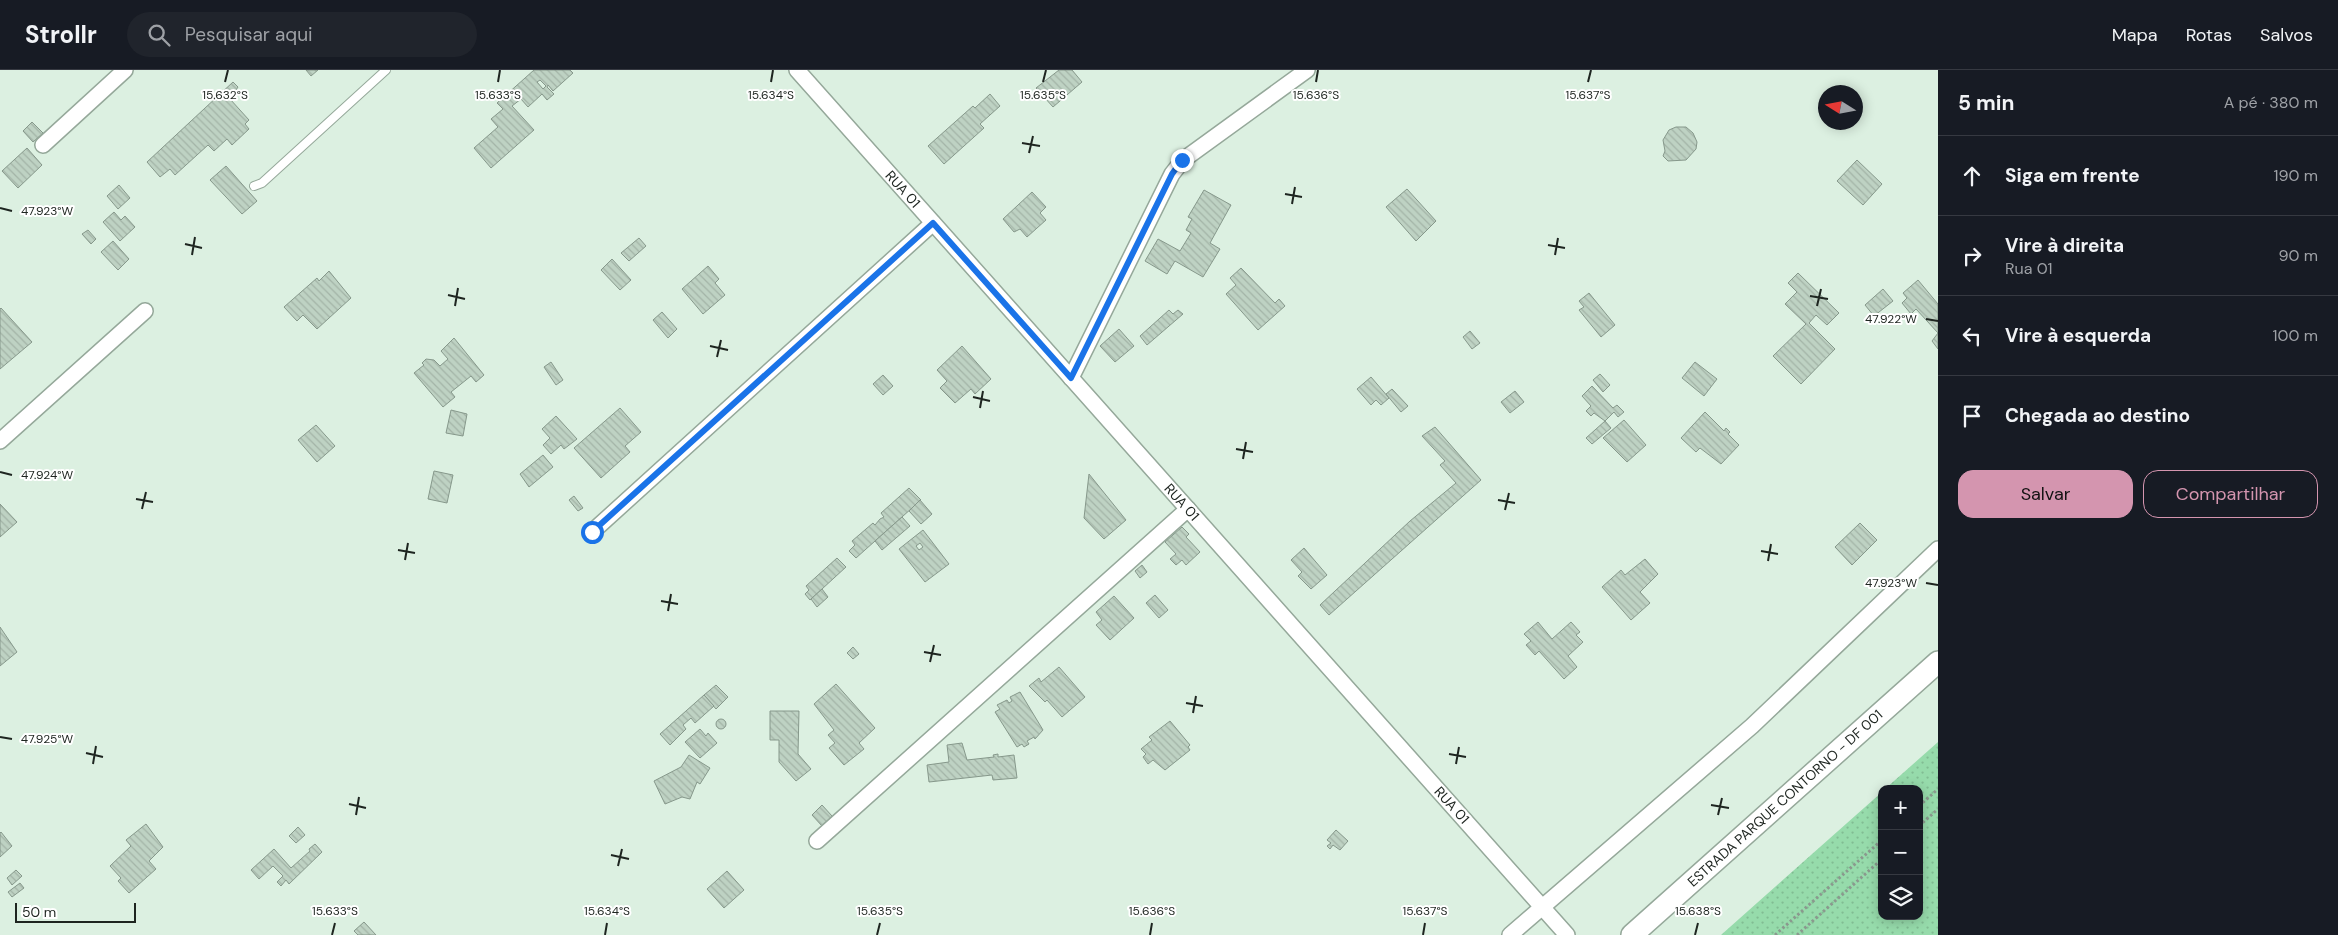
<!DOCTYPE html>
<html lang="pt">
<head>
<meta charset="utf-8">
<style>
	body { margin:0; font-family:"DM Sans",sans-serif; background:#20242c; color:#f1f3f6 }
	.controls { position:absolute; right:15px; bottom:15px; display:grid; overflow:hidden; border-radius:10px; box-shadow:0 2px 12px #0003 }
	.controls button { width:45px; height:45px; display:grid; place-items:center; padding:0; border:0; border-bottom:1px solid #363941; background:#171b24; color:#f1f3f6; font:25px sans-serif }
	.compass { position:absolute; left:1818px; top:15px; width:45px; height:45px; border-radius:50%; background:#171b24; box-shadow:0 2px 12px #0003; rotate:281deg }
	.scale { position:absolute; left:15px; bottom:12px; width:121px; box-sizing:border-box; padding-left:5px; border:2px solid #1e2520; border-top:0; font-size:14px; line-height:18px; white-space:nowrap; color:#1e2520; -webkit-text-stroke:4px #fff; paint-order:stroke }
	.stop { position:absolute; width:15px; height:15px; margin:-11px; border:4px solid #1a73e8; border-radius:50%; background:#fff }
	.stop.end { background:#1a73e8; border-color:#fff; box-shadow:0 1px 5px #0008 }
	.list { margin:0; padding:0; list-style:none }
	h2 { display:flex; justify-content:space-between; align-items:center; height:65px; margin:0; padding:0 20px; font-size:21px }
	h2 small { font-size:16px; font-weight:400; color:#9ea1a6 }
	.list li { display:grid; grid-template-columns:32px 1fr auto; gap:15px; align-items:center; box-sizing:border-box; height:80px; padding:0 20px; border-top:1px solid #363941 }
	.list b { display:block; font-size:19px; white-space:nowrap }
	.list p { margin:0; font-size:16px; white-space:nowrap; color:#9ea1a6 }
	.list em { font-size:16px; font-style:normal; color:#9ea1a6 }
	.actions { display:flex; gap:10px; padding:15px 20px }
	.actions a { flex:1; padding:11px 0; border:1px solid #d495af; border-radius:15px; text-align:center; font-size:18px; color:#d495af }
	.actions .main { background:#d495af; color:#111 }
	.icon { flex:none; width:28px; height:28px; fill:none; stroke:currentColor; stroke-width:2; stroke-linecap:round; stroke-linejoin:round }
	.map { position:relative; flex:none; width:1938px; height:865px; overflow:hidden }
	header { display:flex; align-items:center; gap:30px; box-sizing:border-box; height:70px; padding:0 25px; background:#171b24; border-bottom:1px solid #363941 }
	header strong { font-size:24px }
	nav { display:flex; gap:28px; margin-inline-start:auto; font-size:18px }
	.search { width:350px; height:45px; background:#20242c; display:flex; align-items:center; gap:12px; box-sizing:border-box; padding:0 18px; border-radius:28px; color:#9ea1a6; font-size:19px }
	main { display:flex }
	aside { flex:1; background:#171b24 }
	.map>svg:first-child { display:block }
	.park { fill:url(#park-dots) }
	.building { fill:url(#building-back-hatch); stroke:#86988b; fill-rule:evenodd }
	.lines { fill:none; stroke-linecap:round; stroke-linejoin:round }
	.service-casing { stroke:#95a89a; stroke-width:10 }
	.minor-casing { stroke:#95a89a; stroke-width:18 }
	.secondary-casing { stroke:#95a89a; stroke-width:24 }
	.path { stroke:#8a998e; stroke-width:3; stroke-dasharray:2.5 2.5; stroke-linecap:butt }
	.service { stroke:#fff; stroke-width:8 }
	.minor { stroke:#fff; stroke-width:15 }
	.secondary { stroke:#fff; stroke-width:21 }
	.route { stroke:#1a73e8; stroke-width:6 }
	.ticks { fill:none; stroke:#1e2520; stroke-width:2 }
	.labels { text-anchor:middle; stroke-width:4; stroke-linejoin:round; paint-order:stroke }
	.street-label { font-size:14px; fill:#1e2520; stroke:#fff }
	.ticks-label { font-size:12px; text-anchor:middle; fill:#1e2520; stroke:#fff; stroke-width:4; stroke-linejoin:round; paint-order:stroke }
</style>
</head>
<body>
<header>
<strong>Strollr</strong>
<div class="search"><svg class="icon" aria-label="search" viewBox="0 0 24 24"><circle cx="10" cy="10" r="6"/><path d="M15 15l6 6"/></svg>Pesquisar aqui</div>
<nav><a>Mapa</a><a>Rotas</a><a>Salvos</a></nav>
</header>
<main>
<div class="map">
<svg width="1938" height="865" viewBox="0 0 1938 865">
	<defs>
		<pattern id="park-dots" width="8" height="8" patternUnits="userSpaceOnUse" patternTransform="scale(1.25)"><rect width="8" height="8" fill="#96dbab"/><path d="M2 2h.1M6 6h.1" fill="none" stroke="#81bc93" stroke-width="1.8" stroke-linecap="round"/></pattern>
		<pattern id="building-back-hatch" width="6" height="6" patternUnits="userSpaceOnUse" patternTransform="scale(1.25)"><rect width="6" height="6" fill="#bed2c3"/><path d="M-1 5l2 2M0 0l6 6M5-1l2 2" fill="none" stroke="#a3b4a7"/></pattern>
	</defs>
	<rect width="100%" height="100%" fill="#dcf0e1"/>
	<polygon class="park" points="1938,672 1938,865 1721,865 1882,722 1882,846 1919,846 1919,719 1885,719"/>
	<g class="building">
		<polygon points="306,0 318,0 311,6"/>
		<path d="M534 0H570L573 3 553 21 548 15 547 17 554 24 547 30 542 24 528 37 521 29 512 36 534 60 491 98 474 78 498 57 491 49 503 39 497 33ZM540 10 546 16 543 19 537 12Z"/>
		<polygon points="1059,0 1072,0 1082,12 1053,37 1036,18"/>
		<polygon points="233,12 238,17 230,29 249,50 245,54 249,59 232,75 227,69 214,81 208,75 175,105 170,99 160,107 147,92"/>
		<polygon points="990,24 1000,36 980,54 984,58 944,94 928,76 973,36 975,38"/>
		<polygon points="32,52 43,63 33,72 23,61"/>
		<polygon points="1676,57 1686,57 1693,63 1697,72 1696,79 1686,90 1668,91 1663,86 1665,81 1663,70 1669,60"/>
		<polygon points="27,78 42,95 18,118 2,101"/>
		<polygon points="1857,90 1882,114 1863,135 1837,111"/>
		<polygon points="226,96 257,131 242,144 210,110"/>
		<polygon points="119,115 130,128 118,139 107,126"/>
		<polygon points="1407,119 1436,151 1416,171 1386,137"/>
		<polygon points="1204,120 1231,135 1210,173 1220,179 1203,207 1175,191 1167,204 1145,191 1158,169 1180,181 1191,163 1186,160 1192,149 1188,147"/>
		<polygon points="1032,122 1046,137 1040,143 1046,150 1027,167 1020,159 1014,162 1003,149"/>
		<polygon points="114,142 121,150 125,146 135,157 120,171 103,152"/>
		<polygon points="88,160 96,169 91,174 82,164"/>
		<polygon points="639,168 646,176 629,191 621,183"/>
		<polygon points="113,171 129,189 118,200 101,182"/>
		<polygon points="612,189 631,210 620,220 601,200"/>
		<polygon points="708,196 719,209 715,213 725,225 703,244 682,219"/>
		<polygon points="1241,198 1275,233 1279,229 1285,236 1258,260 1226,224 1236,215 1230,208"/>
		<polygon points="329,201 351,228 317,259 303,245 297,251 284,237 317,208 319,211"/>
		<polygon points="1798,203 1839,243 1827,255 1816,245 1809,253 1835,279 1801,314 1773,286 1806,254 1785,234 1797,222 1788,213"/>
		<polygon points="1918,210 1938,234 1938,279 1932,271 1938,263 1916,239 1911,244 1902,233 1907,228 1903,223"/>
		<polygon points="1883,219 1893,231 1874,246 1865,235"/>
		<polygon points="1589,223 1615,255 1601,267 1579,240 1584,237 1579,231"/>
		<polygon points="1,238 32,272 0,299 0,239"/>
		<polygon points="1169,240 1173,244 1178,240 1183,244 1147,275 1140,266"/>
		<polygon points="662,242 677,259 668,268 653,250"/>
		<polygon points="1119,259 1134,276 1115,292 1100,276"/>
		<polygon points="1470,261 1480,273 1472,279 1463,267"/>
		<polygon points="454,268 484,305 476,312 471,306 451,322 455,327 443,337 414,303 424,295 422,293 426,289 434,290 440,296 448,289 441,281"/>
		<polygon points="962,276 991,309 975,324 971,319 955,333 940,318 947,311 937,300"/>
		<polygon points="551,292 563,310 556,315 544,297"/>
		<polygon points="1695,292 1717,309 1704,326 1682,308"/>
		<polygon points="1600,304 1610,315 1603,322 1593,310"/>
		<polygon points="883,305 893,316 883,325 873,314"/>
		<polygon points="1371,307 1389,328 1381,335 1376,330 1371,335 1357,319"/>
		<polygon points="1592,316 1613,338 1617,335 1624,342 1618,347 1614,342 1605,351 1594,343 1591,346 1586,341 1591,336 1582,326"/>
		<polygon points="1392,319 1408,336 1401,342 1386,324"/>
		<polygon points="1515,321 1524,332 1510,343 1501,332"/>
		<polygon points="620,338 641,362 625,376 630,382 601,408 574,378"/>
		<polygon points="451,340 467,344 463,366 446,363"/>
		<polygon points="1705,342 1724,361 1726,358 1730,362 1728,364 1739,375 1721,394 1700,378 1696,382 1681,368"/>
		<polygon points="556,346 577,369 564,379 561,375 551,384 543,375 550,368 542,359"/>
		<polygon points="1624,350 1646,375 1627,392 1603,368"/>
		<polygon points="1605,351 1611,358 1592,374 1586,368"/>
		<polygon points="316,355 335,376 317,392 298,370"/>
		<polygon points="1435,357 1481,410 1329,545 1320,535 1410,451 1456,413 1440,395 1445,391 1422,366"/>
		<polygon points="543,385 553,397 529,417 520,404"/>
		<polygon points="434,401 453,405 447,433 428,429"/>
		<polygon points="1089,404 1126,450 1104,469 1084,448"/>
		<polygon points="909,418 921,430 856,488 849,481 855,475 852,471 873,453 875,455 880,449 884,447 881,443"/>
		<polygon points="574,426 583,438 578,441 569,430"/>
		<polygon points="920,430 932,444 921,454 909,441"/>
		<polygon points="0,434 17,452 0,467"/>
		<polygon points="902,447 910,456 882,480 875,471"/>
		<polygon points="1860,453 1877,470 1852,495 1835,477"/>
		<polygon points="1182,457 1189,464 1186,467 1200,482 1186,495 1182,490 1176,495 1170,489 1176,484 1165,472"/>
		<path d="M923 460 949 494 925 512 899 479ZM920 473 923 477 919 480 916 476Z"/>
		<polygon points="1304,478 1327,505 1311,519 1298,506 1302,502 1291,490"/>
		<polygon points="837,488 846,497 810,530 805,524 809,520 806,516"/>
		<polygon points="1645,489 1658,504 1640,522 1650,533 1631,550 1602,517 1621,500 1625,505"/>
		<polygon points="1142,495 1147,502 1140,508 1135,501"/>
		<polygon points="822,519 828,527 817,537 811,529"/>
		<polygon points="1155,525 1168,540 1159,548 1146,533"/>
		<polygon points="1114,526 1134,548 1110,570 1096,555 1102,550 1096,542"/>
		<polygon points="1538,552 1552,569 1571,552 1580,562 1576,565 1583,572 1568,586 1577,597 1564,609 1539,581 1535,585 1526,575 1531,571 1524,564"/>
		<polygon points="0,557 17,582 0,596"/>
		<polygon points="853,577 859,584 853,589 847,583"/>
		<polygon points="1059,597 1085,627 1062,647 1047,630 1045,632 1029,616 1039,608 1041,612"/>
		<polygon points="836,614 875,658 859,673 864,679 844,695 829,678 835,673 828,665 834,660 814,634"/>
		<polygon points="716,615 728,627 716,639 704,625"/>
		<polygon points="1020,622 1043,660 1035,669 1034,667 1027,671 1029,674 1024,677 1022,674 1017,677 995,642 1000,639 997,635 1007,630 1009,633 1012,631 1010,627"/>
		<polygon points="704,625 714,636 695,653 691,648 683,655 686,659 670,675 660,664"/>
		<polygon points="770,641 799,641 798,684 811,699 796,711 779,692 779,670 770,670"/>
		<circle cx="721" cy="654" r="5"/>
		<polygon points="1170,651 1190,675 1188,677 1190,680 1165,700 1153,690 1148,694 1143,687 1146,684 1141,679 1152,670 1149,667"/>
		<polygon points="700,659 706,666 708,663 717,673 700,688 685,672"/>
		<polygon points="962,673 967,690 994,687 993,685 998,684 998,687 1014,685 1017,708 993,710 992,705 929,712 927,695 949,692 947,675"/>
		<polygon points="689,685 710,698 700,714 697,712 690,729 682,727 665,734 654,711 681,697"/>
		<polygon points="822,735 832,746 822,756 812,745"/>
		<polygon points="146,754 163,777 149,791 156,799 129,823 118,811 121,808 110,796 131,776 126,770"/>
		<polygon points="298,757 305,765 296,773 289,766"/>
		<polygon points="1336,760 1348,771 1340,780 1333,775 1330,779 1327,776 1331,773 1327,770"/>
		<polygon points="1,762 12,776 0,787 0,763"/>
		<polygon points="315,774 322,782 289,814 286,810 281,816 277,812 283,806 273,796 259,809 251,800 274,779 291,798 310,781 309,779"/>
		<polygon points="16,800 22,806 12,815 7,808"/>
		<polygon points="727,801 744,820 724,838 707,819"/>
		<polygon points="20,813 24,818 12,827 8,822"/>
		<polygon points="364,852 376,865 358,865 354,861"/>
	</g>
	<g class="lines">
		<defs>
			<polyline id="service" points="254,116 262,113 386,0"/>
			<g id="minor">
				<polyline points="797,0 1567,865"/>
				<polyline points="43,75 125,0"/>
				<polyline points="1071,308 1172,104 1183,90 1307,0"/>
				<polyline points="0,371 145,241"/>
				<polyline points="592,462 933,153"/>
				<polyline points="817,771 1188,439"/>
				<polyline points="1510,865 1752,656 1938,479"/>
			</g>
			<polyline id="secondary" points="1632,865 1938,592"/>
		</defs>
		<use href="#service" class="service-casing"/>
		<use href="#minor" class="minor-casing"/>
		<use href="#secondary" class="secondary-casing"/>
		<g class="path">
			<polyline points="1919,736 1938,719"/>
			<polyline points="1919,756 1938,739"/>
			<polyline points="1775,865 1882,770"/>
			<polyline points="1797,865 1882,789"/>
		</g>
		<use href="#service" class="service"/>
		<use href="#minor" class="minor"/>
		<use href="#secondary" class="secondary"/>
	</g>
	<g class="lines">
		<polyline class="route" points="592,462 933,153 1071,308 1172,104 1182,90"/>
	</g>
	<path class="ticks" d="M225 12 228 0M498 12 500 0M771 12 773 0M1043 12 1046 0M1316 12 1318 0M1588 12 1591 0M1022 73 1040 76M1029 83 1033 66M1285 124 1302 127M1292 134 1295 117M0 138 12 141M185 174 202 178M1548 175 1565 178M192 185 195 167M1555 185 1558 168M448 225 465 229M1810 226 1828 229M455 236 458 218M1817 236 1821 219M1926 249 1938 251M710 276 728 280M717 287 721 270M973 327 990 331M980 338 983 321M1236 379 1253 382M1243 389 1246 372M0 402 12 405M136 429 153 432M1498 430 1515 433M142 439 146 422M1505 440 1509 423M398 480 415 483M1761 481 1778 484M405 490 408 473M1768 491 1771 474M1926 513 1938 515M661 531 678 534M668 541 671 524M924 582 941 585M930 592 934 575M1186 633 1203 636M1193 643 1196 626M0 667 12 669M86 683 103 687M1449 684 1466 687M93 694 96 676M1456 694 1459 677M349 734 366 738M1711 735 1729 738M356 745 359 727M1718 745 1722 728M611 785 629 789M618 796 622 779M332 865 335 853M605 865 607 853M877 865 880 853M1150 865 1152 853M1423 865 1425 853M1695 865 1698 853"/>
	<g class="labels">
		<g class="street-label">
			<text transform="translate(903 119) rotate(48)" y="5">RUA 01</text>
			<text transform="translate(1182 432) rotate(48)" y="5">RUA 01</text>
			<text transform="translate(1785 728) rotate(-42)" y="5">ESTRADA PARQUE CONTORNO - DF 001</text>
			<text transform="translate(1452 735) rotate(48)" y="5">RUA 01</text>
		</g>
	</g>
	<g class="ticks-label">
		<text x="225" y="29">15.632°S</text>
		<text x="498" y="29">15.633°S</text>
		<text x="771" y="29">15.634°S</text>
		<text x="1043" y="29">15.635°S</text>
		<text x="1316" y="29">15.636°S</text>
		<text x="1588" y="29">15.637°S</text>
		<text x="47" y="145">47.923°W</text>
		<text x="1891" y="253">47.922°W</text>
		<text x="47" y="409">47.924°W</text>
		<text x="1891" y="517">47.923°W</text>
		<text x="47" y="673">47.925°W</text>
		<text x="335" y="845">15.633°S</text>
		<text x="607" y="845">15.634°S</text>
		<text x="880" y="845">15.635°S</text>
		<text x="1152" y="845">15.636°S</text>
		<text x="1425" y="845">15.637°S</text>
		<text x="1698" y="845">15.638°S</text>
	</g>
</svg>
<div class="controls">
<button>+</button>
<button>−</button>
<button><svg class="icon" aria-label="layers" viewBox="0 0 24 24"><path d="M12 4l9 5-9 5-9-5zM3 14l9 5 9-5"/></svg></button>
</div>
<svg class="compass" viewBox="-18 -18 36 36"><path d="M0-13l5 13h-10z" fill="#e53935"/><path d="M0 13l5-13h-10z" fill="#9ea1a6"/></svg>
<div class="scale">50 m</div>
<div class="stop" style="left:592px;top:462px"></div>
<div class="stop end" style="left:1182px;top:90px"></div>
</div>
<aside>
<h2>5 min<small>A pé · 380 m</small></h2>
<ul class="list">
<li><svg class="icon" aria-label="ahead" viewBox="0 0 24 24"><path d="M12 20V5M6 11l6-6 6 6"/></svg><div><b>Siga em frente</b></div><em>190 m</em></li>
<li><svg class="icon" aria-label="right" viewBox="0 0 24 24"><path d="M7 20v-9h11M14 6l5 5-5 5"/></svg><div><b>Vire à direita</b><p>Rua 01</p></div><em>90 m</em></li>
<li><svg class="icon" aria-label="left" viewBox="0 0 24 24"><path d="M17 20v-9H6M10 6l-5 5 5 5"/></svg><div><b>Vire à esquerda</b></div><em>100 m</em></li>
<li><svg class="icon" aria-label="arrive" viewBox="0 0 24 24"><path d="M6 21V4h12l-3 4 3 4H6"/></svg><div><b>Chegada ao destino</b></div></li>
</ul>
<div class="actions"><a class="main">Salvar</a><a>Compartilhar</a></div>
</aside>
</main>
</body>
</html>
